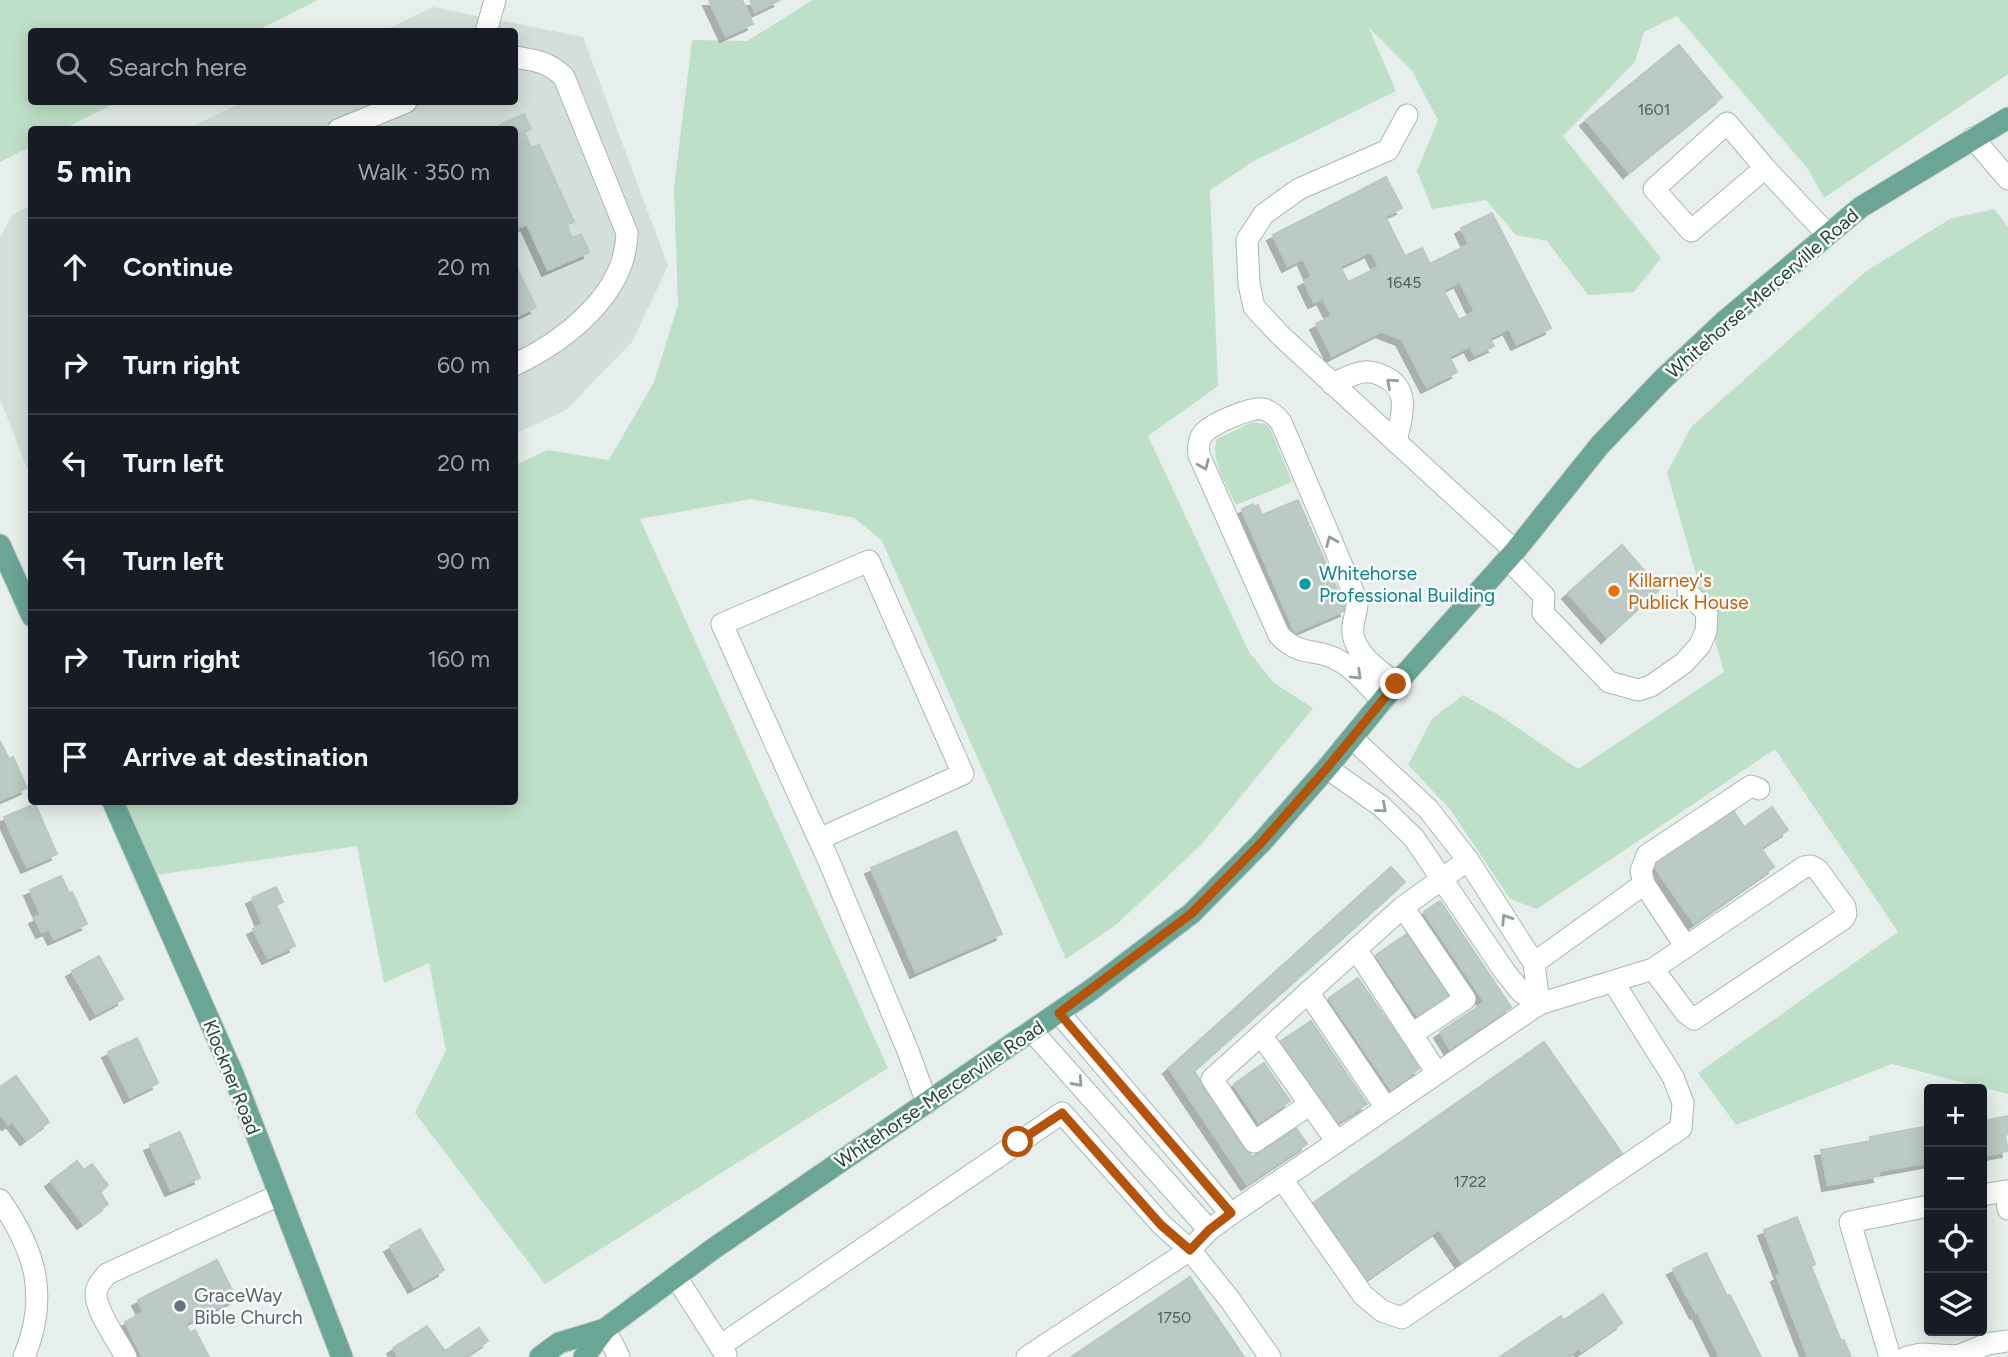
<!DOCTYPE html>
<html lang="en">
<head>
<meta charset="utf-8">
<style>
	body { margin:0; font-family:Figtree,sans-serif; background:#20242c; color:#f1f3f6 }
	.controls { position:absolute; right:21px; bottom:21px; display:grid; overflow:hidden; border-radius:7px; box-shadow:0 4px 18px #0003 }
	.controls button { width:63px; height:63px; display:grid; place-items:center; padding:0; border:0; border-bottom:2px solid #363941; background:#171b24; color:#f1f3f6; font:35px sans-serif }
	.stop { position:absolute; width:21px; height:21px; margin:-16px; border:5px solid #b45309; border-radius:50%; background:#fff }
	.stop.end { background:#b45309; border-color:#fff; box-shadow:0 2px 7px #0008 }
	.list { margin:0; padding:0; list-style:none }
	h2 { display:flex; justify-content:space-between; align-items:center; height:91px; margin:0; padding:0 28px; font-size:30px }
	h2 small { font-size:23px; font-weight:400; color:#9ea1a6 }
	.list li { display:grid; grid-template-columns:46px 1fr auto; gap:21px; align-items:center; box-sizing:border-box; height:98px; padding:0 28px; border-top:2px solid #363941 }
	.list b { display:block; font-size:26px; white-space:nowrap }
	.list em { font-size:23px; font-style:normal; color:#9ea1a6 }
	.icon { flex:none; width:38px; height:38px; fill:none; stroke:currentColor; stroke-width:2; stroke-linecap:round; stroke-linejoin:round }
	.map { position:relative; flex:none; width:2008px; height:1357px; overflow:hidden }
	.search { position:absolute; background:#171b24; box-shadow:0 4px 18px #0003; left:28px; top:28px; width:490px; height:77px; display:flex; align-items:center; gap:18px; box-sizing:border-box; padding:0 24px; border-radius:7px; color:#9ea1a6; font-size:26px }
	.panel { position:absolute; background:#171b24; box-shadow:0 4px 18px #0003; left:28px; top:126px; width:490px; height:679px; border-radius:7px }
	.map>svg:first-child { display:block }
	.built { fill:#d4dfda }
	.green { fill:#bfe0c8 }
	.building { fill:#bbcac4; stroke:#b8c9c2; stroke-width:2; fill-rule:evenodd; filter:url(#shadow) }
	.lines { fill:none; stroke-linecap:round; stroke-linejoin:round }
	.minor-casing { stroke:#a8b8b2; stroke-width:23 }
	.major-casing { stroke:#c2cac8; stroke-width:23 }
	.minor { stroke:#fff; stroke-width:21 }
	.major { stroke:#6aa596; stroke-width:21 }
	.oneway { stroke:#92a09c }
	.route { stroke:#b45309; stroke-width:9 }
	.culture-dot { fill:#0f9aa8; stroke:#f7fbf9; stroke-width:2.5 }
	.food-dot { fill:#e8710a; stroke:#f7fbf9; stroke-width:2.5 }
	.worship-dot { fill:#6b7280; stroke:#f7fbf9; stroke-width:2.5 }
	.labels { text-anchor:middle; stroke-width:5; stroke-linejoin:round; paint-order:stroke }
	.number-label { font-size:16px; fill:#4a645c }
	.street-label { font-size:19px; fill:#24423a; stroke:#f7fbf9 }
	.culture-label { font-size:19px; fill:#0d838f; stroke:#f7fbf9; text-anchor:start }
	.food-label { font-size:19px; fill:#c56008; stroke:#f7fbf9; text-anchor:start }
	.worship-label { font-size:19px; fill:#5b616d; stroke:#f7fbf9; text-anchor:start }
</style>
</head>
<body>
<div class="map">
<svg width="2008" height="1357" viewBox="0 0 2008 1357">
	<defs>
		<filter id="shadow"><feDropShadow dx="-6" dy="6" stdDeviation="0" flood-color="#0004"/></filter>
	</defs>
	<rect width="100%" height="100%" fill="#e6efeb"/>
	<g class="built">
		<polygon points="433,7 583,37 668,266 632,342 566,410 515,434 514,130 185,130 242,102 514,102 514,32 384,31"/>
		<polygon points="31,205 31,478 0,399 0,238 12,215"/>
	</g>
	<g class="green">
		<polygon points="0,0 318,0 256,31 32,32 32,102 118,102 63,129 32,130 31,146 0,162"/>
		<polygon points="813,0 2008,0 2008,74 1824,198 1808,169 1677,16 1644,32 1635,62 1563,136 1661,258 1634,292 1588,295 1547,241 1516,235 1486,200 1432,209 1417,171 1438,120 1412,71 1369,28 1396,91 1252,162 1210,190 1218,386 1148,436 1249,652 1274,683 1313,708 1202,844 1117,924 1066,959 882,541 855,518 751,499 640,519 888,1068 545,1284 415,1113 446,1051 429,963 384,983 357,846 142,877 109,802 514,802 515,465 548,450 609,460 654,382 678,305 674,188 692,40 747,41"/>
		<polygon points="1994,209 2008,227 2008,1094 1892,1064 1736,1125 1698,1073 1898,932 1775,749 1537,909 1510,899 1450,809 1408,765 1432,719 1463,695 1499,715 1578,769 1724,672 1667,473 1691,427 1865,272 1950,219"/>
		<path d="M1252 422 1265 424 1270 428 1292 482 1236 505C1228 487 1209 459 1217 439Z"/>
	</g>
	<g class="building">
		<polygon points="709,0 742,0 753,24 726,36"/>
		<polygon points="750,0 780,0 755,12"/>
		<polygon points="1679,45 1722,97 1629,172 1586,120"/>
		<polygon points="524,114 531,129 524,132 531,148 539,145 574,222 566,225 572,238 581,234 589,252 548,270 527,224 520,227 514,214 514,130 489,130"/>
		<path d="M1386 177 1402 208 1385 216 1405 256 1422 248 1430 264 1469 244 1461 228 1492 213 1551 328 1517 344 1509 328 1489 338 1494 346 1475 355 1470 346 1449 356 1457 372 1427 387 1402 339 1381 331 1332 356 1316 324 1332 316 1323 298 1314 302 1304 281 1312 277 1303 258 1288 266 1273 235ZM1371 251 1379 267 1348 282 1340 266ZM1460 281 1475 312 1459 320 1443 290Z"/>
		<polygon points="517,269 536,307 514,318 514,270"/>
		<polygon points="1298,500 1346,610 1295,632 1242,509 1253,504 1254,507 1258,505 1262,515"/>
		<polygon points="1622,545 1660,589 1607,637 1568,593"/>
		<polygon points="0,741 9,759 13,757 27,788 0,800"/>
		<polygon points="35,804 57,854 27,867 4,817"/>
		<polygon points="1772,807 1788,830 1761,848 1774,867 1694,923 1653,864 1732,809 1744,827"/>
		<polygon points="956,831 1002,934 916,972 871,868"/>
		<polygon points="1391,867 1405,882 1194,1071 1252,1157 1296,1128 1307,1144 1247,1184 1169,1068"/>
		<polygon points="61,876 69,893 72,892 87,924 54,939 49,929 42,932 35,918 41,915 30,890"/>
		<polygon points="276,887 283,902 276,905 295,946 268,958 253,929 263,924 252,898"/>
		<polygon points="1440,901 1511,1007 1450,1048 1440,1032 1485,1002 1424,912"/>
		<polygon points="1407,934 1448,995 1417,1015 1376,955"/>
		<polygon points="99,956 123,999 96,1014 72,971"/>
		<polygon points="1358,978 1420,1068 1391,1089 1329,998"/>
		<polygon points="1311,1021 1367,1104 1337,1123 1281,1041"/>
		<polygon points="137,1038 158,1083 130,1097 108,1052"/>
		<polygon points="1544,1042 1626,1159 1467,1270 1439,1229 1367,1279 1313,1203"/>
		<polygon points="1264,1063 1290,1101 1259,1122 1234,1084"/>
		<polygon points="16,1076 49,1122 26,1139 12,1121 8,1124 0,1113 0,1087"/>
		<polygon points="2008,1116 2008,1134 2005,1135 2008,1151 1982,1156 1982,1121"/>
		<polygon points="1929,1126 1929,1162 1878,1171 1879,1176 1828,1185 1821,1150 1871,1141 1870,1137"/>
		<polygon points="180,1132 200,1178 171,1190 150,1145"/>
		<polygon points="77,1161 84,1170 92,1164 108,1185 100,1192 108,1204 83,1223 51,1181"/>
		<polygon points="1797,1217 1815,1264 1811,1266 1841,1341 1844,1340 1851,1357 1808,1356 1777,1276 1781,1274 1764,1230"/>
		<polygon points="420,1229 444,1270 414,1287 390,1246"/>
		<polygon points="1706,1253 1727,1296 1730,1295 1761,1357 1720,1357 1698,1312 1696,1313 1673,1269"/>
		<polygon points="217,1260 236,1298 185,1323 190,1333 195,1330 209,1357 143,1357 125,1322 144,1312 138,1300"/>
		<polygon points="1190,1277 1244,1357 1071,1357"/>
		<polygon points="1603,1294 1622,1323 1582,1351 1579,1348 1566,1357 1500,1357 1561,1316 1564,1320"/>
		<polygon points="427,1326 445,1351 479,1328 488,1341 464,1357 399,1357 393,1348"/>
	</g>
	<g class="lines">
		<defs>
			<g id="minor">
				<polyline points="486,32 495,0"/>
				<path d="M514 57C535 60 549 62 564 77L627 233C626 294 565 341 514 365"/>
				<polyline points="1407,115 1388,150 1299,189 1264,214 1247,240 1249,284 1254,307 1281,336 1515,551"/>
				<polyline points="338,130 406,102"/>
				<polyline points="1973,138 2008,179"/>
				<polyline points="1765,168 1691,231 1654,189 1727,123 1765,168 1827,234"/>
				<path d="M1332 384C1342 380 1353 373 1364 372 1371 371 1379 374 1385 377 1412 390 1401 419 1396 442"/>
				<polyline points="1508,559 1544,596 1543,613 1609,682 1638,690 1651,686 1684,663 1700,645 1706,631 1707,613 1688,593"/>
				<path d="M1383 701C1369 687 1355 669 1338 660 1315 647 1301 658 1279 635L1199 455C1198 447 1198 440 1203 434 1210 424 1253 406 1263 409 1271 411 1276 416 1281 422L1357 601C1358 612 1351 623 1353 634 1356 656 1381 671 1396 684"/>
				<polyline points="1352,738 1428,809 1468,860 1534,963 1539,1004"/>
				<polyline points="1327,768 1381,806 1414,838 1505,972 1521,992 1539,1004"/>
				<path d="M819 839 963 774 869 561 722 624C757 703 792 781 828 859L908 1051 927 1103"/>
				<polyline points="1644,884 1641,871 1647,855 1751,786 1759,789"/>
				<polyline points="1403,907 1465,999 1412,1034"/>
				<polyline points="1356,949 1437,1073"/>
				<polyline points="1534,963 1644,884 1686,947"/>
				<polyline points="1308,992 1386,1108"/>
				<polyline points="1059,1013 1231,1214"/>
				<polyline points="1032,1031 1209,1230"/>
				<polyline points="1261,1035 1337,1142"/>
				<polyline points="1309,1105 1254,1142 1212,1079 1403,907 1468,860"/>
				<polyline points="1282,1179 1363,1295 1382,1311 1402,1318 1681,1128 1683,1103 1673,1077 1614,983"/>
				<polyline points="1982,1195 2006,1191 2008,1209"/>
				<path d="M0 1200C36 1251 49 1297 24 1357"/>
				<polyline points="676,1277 726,1355"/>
				<polyline points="605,1329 619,1357"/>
				<polyline points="720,1346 1062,1113 1162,1225 1190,1250 1230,1300 1270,1357"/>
				<path d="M126 1357C118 1341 96 1312 96 1294 96 1286 102 1280 107 1274L279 1195"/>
				<polyline points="1027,1357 1190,1250 1209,1230 1231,1214 1539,1004 1653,969 1804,867 1811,866 1818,870 1845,907 1846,914 1843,919 1694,1019 1686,1013 1653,969"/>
				<polyline points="1890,1357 1850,1222 1929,1206"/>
				<polyline points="1907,1357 1921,1354 1958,1356 1987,1344 2008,1341"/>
			</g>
			<g id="major">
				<polyline points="0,545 32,616"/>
				<polyline points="113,802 233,1074 342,1357"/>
				<polyline points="540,1357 559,1343 605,1329"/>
				<polyline points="584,1357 605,1329 713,1249 1091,990 1192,913 1261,843 1327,768 1396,684 1515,551 1600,445 1662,380 1727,319 1861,207 2008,118"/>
			</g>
		</defs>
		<use href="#minor" class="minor-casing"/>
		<use href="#major" class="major-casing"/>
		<use href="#minor" class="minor"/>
		<use href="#major" class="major"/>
	</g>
	<defs><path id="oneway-chevron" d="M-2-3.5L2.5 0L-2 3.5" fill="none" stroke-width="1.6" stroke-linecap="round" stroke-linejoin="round" transform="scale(1.75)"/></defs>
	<g class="oneway">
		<use href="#oneway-chevron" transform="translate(1391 383) rotate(-139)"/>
		<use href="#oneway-chevron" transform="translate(1204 465) rotate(67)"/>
		<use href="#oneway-chevron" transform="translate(1331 541) rotate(-113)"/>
		<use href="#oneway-chevron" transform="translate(1357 675) rotate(44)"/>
		<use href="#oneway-chevron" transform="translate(1382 808) rotate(41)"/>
		<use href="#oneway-chevron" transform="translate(1506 919) rotate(-123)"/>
		<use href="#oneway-chevron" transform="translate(1078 1082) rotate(48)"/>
	</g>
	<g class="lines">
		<polyline class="route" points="1018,1142 1062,1113 1161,1225 1190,1250 1209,1230 1231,1213 1059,1013 1192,913 1261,843 1327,768 1396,684"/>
	</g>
	<circle class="culture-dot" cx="1305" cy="584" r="7"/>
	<circle class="food-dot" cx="1614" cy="591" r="7"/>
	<circle class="worship-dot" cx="180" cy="1306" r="7"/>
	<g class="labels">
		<g class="number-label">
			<text x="1654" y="115">1601</text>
			<text x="1404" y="288">1645</text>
			<text x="1470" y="1187">1722</text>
			<text x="1174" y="1323">1750</text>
		</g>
		<g class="street-label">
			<text transform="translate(1762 293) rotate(-41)" y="7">Whitehorse-Mercerville Road</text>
			<text transform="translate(232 1077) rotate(68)" y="7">Klockner Road</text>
			<text transform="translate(939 1094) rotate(-34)" y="7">Whitehorse-Mercerville Road</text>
		</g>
		<g class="culture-label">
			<text x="1319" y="580">Whitehorse<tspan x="1319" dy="22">Professional Building</tspan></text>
		</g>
		<g class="food-label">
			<text x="1628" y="587">Killarney's<tspan x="1628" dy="22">Publick House</tspan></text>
		</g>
		<g class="worship-label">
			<text x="194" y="1302">GraceWay<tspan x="194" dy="22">Bible Church</tspan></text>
		</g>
	</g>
</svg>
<div class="controls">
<button>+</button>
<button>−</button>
<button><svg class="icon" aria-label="locate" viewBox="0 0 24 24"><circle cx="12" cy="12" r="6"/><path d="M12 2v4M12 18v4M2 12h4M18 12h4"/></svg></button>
<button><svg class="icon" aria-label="layers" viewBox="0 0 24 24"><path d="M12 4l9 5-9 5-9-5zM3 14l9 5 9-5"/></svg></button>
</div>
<div class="stop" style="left:1018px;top:1142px"></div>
<div class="stop end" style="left:1396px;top:684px"></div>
<div class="search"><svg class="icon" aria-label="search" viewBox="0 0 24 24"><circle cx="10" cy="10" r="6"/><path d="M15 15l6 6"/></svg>Search here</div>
<section class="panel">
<h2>5 min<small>Walk · 350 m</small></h2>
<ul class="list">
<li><svg class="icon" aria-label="ahead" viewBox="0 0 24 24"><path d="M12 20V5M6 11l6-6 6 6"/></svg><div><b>Continue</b></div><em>20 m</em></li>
<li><svg class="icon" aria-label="right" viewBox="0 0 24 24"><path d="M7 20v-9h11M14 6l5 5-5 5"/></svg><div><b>Turn right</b></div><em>60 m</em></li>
<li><svg class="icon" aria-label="left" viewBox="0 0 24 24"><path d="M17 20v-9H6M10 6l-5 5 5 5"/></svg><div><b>Turn left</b></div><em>20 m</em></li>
<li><svg class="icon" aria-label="left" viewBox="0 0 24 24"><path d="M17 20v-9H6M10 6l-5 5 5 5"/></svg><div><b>Turn left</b></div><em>90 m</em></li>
<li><svg class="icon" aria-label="right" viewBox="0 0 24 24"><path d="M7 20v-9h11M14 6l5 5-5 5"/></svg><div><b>Turn right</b></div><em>160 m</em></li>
<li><svg class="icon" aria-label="arrive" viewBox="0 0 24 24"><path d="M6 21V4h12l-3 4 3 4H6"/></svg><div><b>Arrive at destination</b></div></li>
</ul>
</section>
</div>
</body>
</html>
